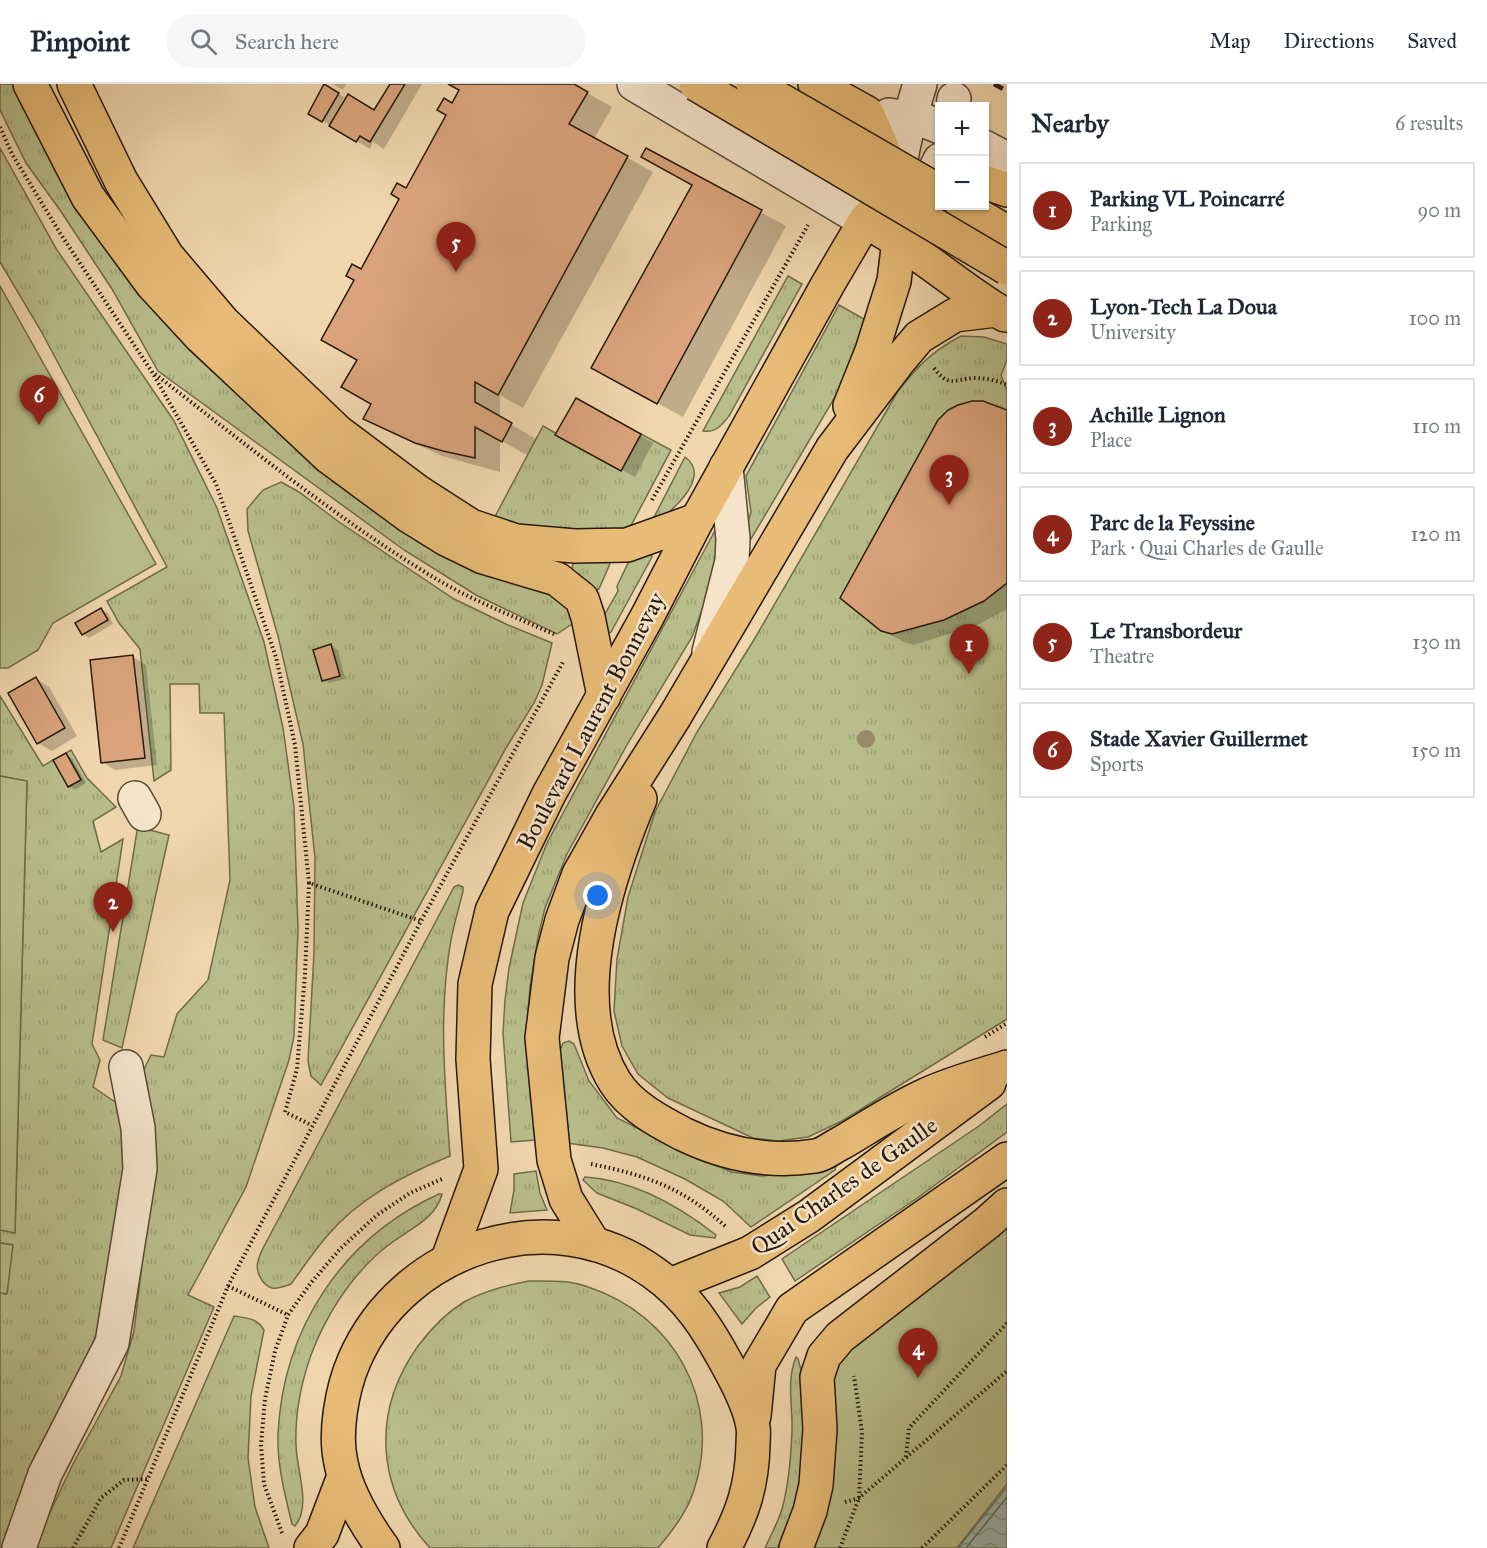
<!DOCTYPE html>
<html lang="en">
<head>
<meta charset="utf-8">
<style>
	body { margin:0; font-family:"IM FELL Great Primer",serif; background:#f6f6f7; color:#1f2937 }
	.controls { position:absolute; right:18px; top:18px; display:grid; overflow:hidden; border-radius:0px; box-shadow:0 2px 4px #0004 }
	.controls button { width:54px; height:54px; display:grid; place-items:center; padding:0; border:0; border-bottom:2px solid #e0e1e3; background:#fff; color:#1f2937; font:30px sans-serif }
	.you { position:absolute; left:598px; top:812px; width:21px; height:21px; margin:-15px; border:4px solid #fff; border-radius:50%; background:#1a73e8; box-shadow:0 0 0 9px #1a73e833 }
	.badge { display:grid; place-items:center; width:39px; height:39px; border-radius:50%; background:#8f2418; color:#fff; font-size:20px; font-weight:700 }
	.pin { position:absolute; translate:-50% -50px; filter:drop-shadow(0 2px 3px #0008) }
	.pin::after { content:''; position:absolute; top:32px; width:21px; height:18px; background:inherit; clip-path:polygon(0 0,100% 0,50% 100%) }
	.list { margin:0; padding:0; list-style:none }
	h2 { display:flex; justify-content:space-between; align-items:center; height:78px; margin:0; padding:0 24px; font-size:26px }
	h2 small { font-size:20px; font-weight:400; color:#747a83 }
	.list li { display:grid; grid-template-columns:39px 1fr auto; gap:18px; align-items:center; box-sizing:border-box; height:96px; margin:0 12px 12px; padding:0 12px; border:2px solid #e0e1e3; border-radius:0px }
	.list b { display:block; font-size:22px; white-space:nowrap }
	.list p { margin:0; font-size:20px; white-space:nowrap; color:#747a83 }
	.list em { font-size:20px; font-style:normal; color:#747a83 }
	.icon { flex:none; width:33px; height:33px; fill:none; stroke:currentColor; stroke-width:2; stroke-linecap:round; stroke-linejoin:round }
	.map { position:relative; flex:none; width:1007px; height:1464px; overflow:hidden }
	header { display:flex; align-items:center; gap:36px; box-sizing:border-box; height:84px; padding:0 30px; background:#fff; border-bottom:2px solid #e0e1e3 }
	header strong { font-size:28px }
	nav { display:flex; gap:33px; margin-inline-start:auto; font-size:21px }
	.search { width:420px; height:54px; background:#f6f6f7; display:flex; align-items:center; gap:15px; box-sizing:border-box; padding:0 21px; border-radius:33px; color:#747a83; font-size:22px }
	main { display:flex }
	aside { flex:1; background:#fff }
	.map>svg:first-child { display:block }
	.grass { fill:url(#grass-tufts); stroke:#6f6c4c; stroke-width:1.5 }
	.park { fill:#b8be8b; stroke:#6f6c4c; stroke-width:1.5 }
	.water { fill:url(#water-waves); stroke:#6c786e; stroke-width:1.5 }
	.shadow { fill:#0003 }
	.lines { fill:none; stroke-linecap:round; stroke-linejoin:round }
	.shore { stroke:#60685e; stroke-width:1.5 }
	.building { fill:#daa37b; stroke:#26190c; stroke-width:1.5 }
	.minor-casing { stroke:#584834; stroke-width:36 }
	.major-casing { stroke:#26190c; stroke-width:36 }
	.path { stroke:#26190c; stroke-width:4; stroke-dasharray:1.5 3; stroke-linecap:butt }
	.minor { stroke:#f5e4ca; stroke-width:33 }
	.major { stroke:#e8bb76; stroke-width:33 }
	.rail { stroke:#26190c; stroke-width:4.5; stroke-dasharray:10 10; stroke-linecap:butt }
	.major-bridge-casing { stroke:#26190c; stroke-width:36; stroke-linecap:butt }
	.major-bridge { stroke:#e8bb76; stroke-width:33 }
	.tree { fill:#998a69 }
	.labels { text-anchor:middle; stroke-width:5; stroke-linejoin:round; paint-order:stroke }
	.street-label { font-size:24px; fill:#26190c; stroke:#f5e4ca }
</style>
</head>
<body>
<header>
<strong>Pinpoint</strong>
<div class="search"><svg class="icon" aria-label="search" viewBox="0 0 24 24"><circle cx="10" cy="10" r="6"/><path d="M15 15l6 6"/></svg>Search here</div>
<nav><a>Map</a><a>Directions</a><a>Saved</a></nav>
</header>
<main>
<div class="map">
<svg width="1007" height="1464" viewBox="0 0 1007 1464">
	<defs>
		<pattern id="grass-tufts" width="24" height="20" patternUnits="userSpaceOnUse" patternTransform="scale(1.5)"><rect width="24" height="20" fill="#b8be8b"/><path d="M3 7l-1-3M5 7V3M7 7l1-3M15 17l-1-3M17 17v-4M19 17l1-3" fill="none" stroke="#9ea377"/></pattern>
		<pattern id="water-waves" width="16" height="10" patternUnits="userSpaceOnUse" patternTransform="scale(1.5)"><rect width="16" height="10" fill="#9bb8b0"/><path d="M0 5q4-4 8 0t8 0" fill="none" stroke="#7e958e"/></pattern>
	</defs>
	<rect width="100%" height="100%" fill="#f0d6ad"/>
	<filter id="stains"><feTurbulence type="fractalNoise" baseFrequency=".00333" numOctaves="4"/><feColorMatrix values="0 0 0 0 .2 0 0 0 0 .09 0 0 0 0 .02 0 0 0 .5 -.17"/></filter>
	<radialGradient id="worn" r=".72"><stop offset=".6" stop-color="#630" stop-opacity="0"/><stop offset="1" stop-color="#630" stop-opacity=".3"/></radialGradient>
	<g class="grass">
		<polygon points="0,0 16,0 100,151 558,513 569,526 575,538 557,550 476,511 404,466 158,287 112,205 60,126 26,79 0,26"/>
		<polygon points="0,64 57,166 174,337 217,424 264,558 283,644 294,723 298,845 294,952 289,976 246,1103 188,1211 214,1223 111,1464 33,1464 73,1380 121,1292 134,1247 148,1129 137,1000 151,971 164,973 177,930 208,896 230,796 224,629 200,629 199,600 170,600 171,686 154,697 140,565 119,539 107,517 167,483 41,247 0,178"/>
		<path d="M788 192 802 200 729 332C722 341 716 349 703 347Z"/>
		<polygon points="839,221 871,239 854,281 745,465 742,459 751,428 746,392"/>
		<path d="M961 252 984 253 1007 260V276L1001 291 1007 306V935L842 1037 808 1053 778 1057 753 1054 668 1014 638 990 622 962 614 927 617 875 628 813 655 728 697 648 755 554 898 307C919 281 931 268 961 252Z"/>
		<polygon points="543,342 621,386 641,350 671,366 626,451 491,440"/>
		<path d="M685 373C714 394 667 432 649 443Z"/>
		<polygon points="281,398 299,408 339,438 454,515 508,541 552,559 542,601 534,619 506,664 321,1001 311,992 308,977 314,869 315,774 303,660 278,552 248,447 247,425 263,406"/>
		<polygon points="718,441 715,491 692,553 628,659 567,770 545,824 538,853 530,903 527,939 535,1056 511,1058 503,949 505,916 509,884 523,819 547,759"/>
		<polygon points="651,468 652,473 611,548 607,550 602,535 618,507 617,502 633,469"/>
		<polygon points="575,474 612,475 599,505 593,508 571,487"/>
		<polygon points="0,612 43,682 53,676 69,703 81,695 66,669 71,666 87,694 116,723 93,737 101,768 123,755 92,960 100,976 93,1003 118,1020 130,1041 97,1257 6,1464 0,1464 0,1209 6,1210 12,1161 0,1159 0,1146 15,1148 27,697 0,692"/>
		<polygon points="142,744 169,751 122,964 103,956 137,747"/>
		<path d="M458 801 463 803V807C459 824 454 840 451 856 438 928 445 1001 450 1072 404 1091 359 1114 327 1152 314 1167 303 1184 291 1200 285 1202 279 1205 272 1204 262 1201 255 1187 258 1177 260 1168 266 1159 270 1151L454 803Z"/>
		<polygon points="569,957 574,960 589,997 617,1034 693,1072 732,1088 762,1092 797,1089 833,1080 836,1082 835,1086 751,1143 723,1117 685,1095 637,1073 603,1064 567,1059 560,967 563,959"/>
		<polygon points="1007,1020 1007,1048 916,1115 795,1197 782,1175 979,1042"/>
		<polygon points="536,1087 540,1109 547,1126 510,1129 514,1106 514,1090"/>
		<path d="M585 1093C633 1096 679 1122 716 1151L715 1154 690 1151 637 1125 597 1109 583 1096Z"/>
		<path d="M439 1110H442C436 1136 405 1147 386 1163 377 1170 368 1179 360 1188 339 1212 322 1242 311 1271 301 1299 295 1331 296 1361 296 1385 312 1421 295 1442L292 1440C285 1411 277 1381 278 1350 283 1245 342 1154 439 1110Z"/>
		<polygon points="757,1192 770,1213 756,1224 742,1240 719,1209 740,1203"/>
		<path d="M529 1197C549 1197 569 1196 588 1203 674 1231 723 1318 694 1406 687 1428 673 1446 658 1464H430C376 1405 371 1328 418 1262 430 1246 446 1229 464 1218 484 1207 507 1201 529 1197Z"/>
		<path d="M234 1232C247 1234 257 1234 264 1246L251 1312 248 1374 255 1423 269 1464H133Z"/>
		<path d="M796 1273 798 1275 804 1296 810 1370 786 1464H765C771 1451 778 1438 782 1425 789 1400 791 1373 792 1347 793 1321 786 1298 796 1273Z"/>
	</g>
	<g class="park">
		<polygon points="0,202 156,480 53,539 38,566 8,584 0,584"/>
		<polygon points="0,692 27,697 15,1149 0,1146"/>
		<polygon points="1007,1134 1007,1400 957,1464 808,1464 828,1305 840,1267"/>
		<polygon points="0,1159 13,1161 7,1210 0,1209"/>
	</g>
	<polygon class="water" points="1007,1403 1007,1464 958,1464"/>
	<g class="shadow">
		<polygon points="333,0 346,0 343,6"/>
		<polygon points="392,0 422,0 384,65 373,58 370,65 310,29 325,2 344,13 341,20 343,22 375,28"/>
		<polygon points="451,0 571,0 612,23 594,55 653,88 523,324 500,311 500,334 536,355 527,371 500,356 500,388 442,372 390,348 365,334 373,320 359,276 361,187 461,6"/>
		<polygon points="647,66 786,142 683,333 618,298 694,101"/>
		<polygon points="576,316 653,359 635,393 557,350"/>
		<polygon points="983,318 996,322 1007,328 1007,525 975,542 913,561 902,557 882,546"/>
		<polygon points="101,526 108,529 113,540 89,554 83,550"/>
		<polygon points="331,562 338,566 345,595 329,599 323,596"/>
		<polygon points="133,573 146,581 157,681 115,686 102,678"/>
		<polygon points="36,595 49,603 77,652 52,667 38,659"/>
		<polygon points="66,671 72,674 86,699 75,706 69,702"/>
	</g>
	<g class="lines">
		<polyline class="shore" points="966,1464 1007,1413"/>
	</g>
	<g class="building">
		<polygon points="324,0 339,9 322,38 308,30"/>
		<polygon points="390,0 405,0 370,58 360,52 356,58 329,42 348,10 374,26"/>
		<polygon points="448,0 574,0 588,8 569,40 628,72 498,311 475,298 475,318 512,339 502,358 475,343 475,374 443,367 415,359 363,335 371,320 341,303 357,276 321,256 354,196 346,192 352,180 361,185 399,115 391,110 397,99 406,104 446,31 437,26 444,14 452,19 459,6"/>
		<polygon points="646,64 762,126 657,320 591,284 692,101 641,73"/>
		<polygon points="576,314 641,350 621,387 555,351"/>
		<polygon points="972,317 983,317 1007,326 1007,499 984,517 944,536 892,550 881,547 840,514 938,336 948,326 958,321"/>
		<polygon points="101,524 108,536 82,551 75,539"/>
		<polygon points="331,560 340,592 322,597 313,566"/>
		<polygon points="133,571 145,674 101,679 90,576"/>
		<polygon points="36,593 65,644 37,660 8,609"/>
		<polygon points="66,669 81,696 68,703 53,676"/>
	</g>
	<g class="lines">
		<defs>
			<g id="minor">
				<polyline points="634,0 865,137"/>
				<polyline points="953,22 954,15"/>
				<polyline points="889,31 923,36 940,43"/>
				<polyline points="984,63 1007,75"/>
				<path d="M897 112C898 76 909 35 920 0"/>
				<polyline points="915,125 940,76"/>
				<polyline points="709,568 732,477 733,455 726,383"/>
				<polyline points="135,714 144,730"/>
				<polyline points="19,1464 45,1390 112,1259 140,1085 138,1044 126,983"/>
			</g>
			<g id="major">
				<polyline points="30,0 88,113 152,200 200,252 329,373 409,432 446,455 483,473 557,495 582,515 588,533 604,612"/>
				<polyline points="74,0 121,97 167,172 223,238 338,348 418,408 471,442 516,457 575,462 627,461 697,436"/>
				<polyline points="815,0 867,29 898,100 899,156 894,197 872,267 850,322"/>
				<polyline points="984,98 1007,106"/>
				<polyline points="962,122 1007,148"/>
				<path d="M882 147C925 172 962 206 1005 231"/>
				<path d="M640 715C607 794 565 918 615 998 630 1022 658 1037 683 1050 724 1070 769 1079 815 1072 824 1071 834 1062 843 1058 870 1042 897 1024 926 1011 951 999 980 992 1007 983"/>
				<polyline points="594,1160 566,1115 554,1076 542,954 552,874 562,836 579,790 611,733 675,632 832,365 898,278 919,253 955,231 996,226"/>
				<polyline points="448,1175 481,1085 473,975 475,900 492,827 549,710 647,533 697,436 828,200 865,137 898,100 909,97"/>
				<polyline points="670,1201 750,1169 809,1132 989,999"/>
				<polyline points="754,1332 759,1281 792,1225 1007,1075"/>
				<polyline points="311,1464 322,1450 344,1392"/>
				<path d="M383 1464C365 1439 347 1410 341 1379 334 1349 342 1305 354 1277 403 1163 551 1114 654 1189 688 1213 708 1245 727 1280 737 1298 750 1323 753 1343 754 1348 753 1355 753 1361 752 1401 743 1429 724 1464"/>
				<polyline points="796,1464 810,1427 816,1401 820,1345 817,1293 824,1272 840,1253 987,1139 1007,1121"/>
			</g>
		</defs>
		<use href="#minor" class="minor-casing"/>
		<use href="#major" class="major-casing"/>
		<g class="path">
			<polyline points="0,43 12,70 60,149 152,288 216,400 276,573 295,661 309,799 421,837"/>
			<path d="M934 284C948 303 954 296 973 294 985 294 996 296 1007 301"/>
			<path d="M155 290C244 359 332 431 428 490 468 515 513 532 556 551"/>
			<polyline points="652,416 808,141"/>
			<polyline points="309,799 305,890 297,985 285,1028 311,1041"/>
			<polyline points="985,953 1007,939"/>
			<path d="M591 1080C646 1091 684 1104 726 1143"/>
			<polyline points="228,1202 288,1231"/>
			<polyline points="906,1373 909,1344 1007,1239"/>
			<polyline points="845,1418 859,1414 1007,1287"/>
			<polyline points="282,1449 264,1400 261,1361 265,1315 275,1267 288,1231 310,1200 340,1165 377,1131 410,1109 442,1095"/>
			<polyline points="73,1464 101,1414 124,1396 149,1395"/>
			<polyline points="119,1464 228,1202 421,837 563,578"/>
			<polyline points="840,1464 859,1414 862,1348 854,1292"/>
			<polyline points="922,1464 1007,1381"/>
		</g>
		<use href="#minor" class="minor"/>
		<use href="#major" class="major"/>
		<polyline class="rail" points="994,0 1007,7"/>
		<defs>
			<g id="major-bridge">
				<polyline points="696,0 1007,184"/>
				<polyline points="753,0 940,108"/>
			</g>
		</defs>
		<use href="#major-bridge" class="major-bridge-casing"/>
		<use href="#major-bridge" class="major-bridge"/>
	</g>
	<circle class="tree" cx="866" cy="655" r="9"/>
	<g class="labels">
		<g class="street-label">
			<text transform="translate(591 637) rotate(-62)" y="8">Boulevard Laurent Bonnevay</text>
			<text transform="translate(844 1102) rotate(-35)" y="8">Quai Charles de Gaulle</text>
		</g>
	</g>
	<rect width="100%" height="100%" filter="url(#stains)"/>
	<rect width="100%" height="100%" fill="url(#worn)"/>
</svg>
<div class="controls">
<button>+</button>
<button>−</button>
</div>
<div class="you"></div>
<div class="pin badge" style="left:969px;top:590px">1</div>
<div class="pin badge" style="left:113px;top:848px">2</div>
<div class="pin badge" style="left:949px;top:421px">3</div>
<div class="pin badge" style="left:918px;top:1294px">4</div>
<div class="pin badge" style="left:456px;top:188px">5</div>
<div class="pin badge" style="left:39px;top:341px">6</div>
</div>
<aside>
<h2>Nearby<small>6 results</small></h2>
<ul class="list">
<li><span class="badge">1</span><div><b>Parking VL Poincarré</b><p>Parking</p></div><em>90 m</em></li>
<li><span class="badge">2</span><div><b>Lyon-Tech La Doua</b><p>University</p></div><em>100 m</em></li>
<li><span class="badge">3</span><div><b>Achille Lignon</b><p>Place</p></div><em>110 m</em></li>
<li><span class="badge">4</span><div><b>Parc de la Feyssine</b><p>Park · Quai Charles de Gaulle</p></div><em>120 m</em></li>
<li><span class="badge">5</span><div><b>Le Transbordeur</b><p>Theatre</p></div><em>130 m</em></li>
<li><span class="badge">6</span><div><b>Stade Xavier Guillermet</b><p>Sports</p></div><em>150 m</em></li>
</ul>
</aside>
</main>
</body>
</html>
